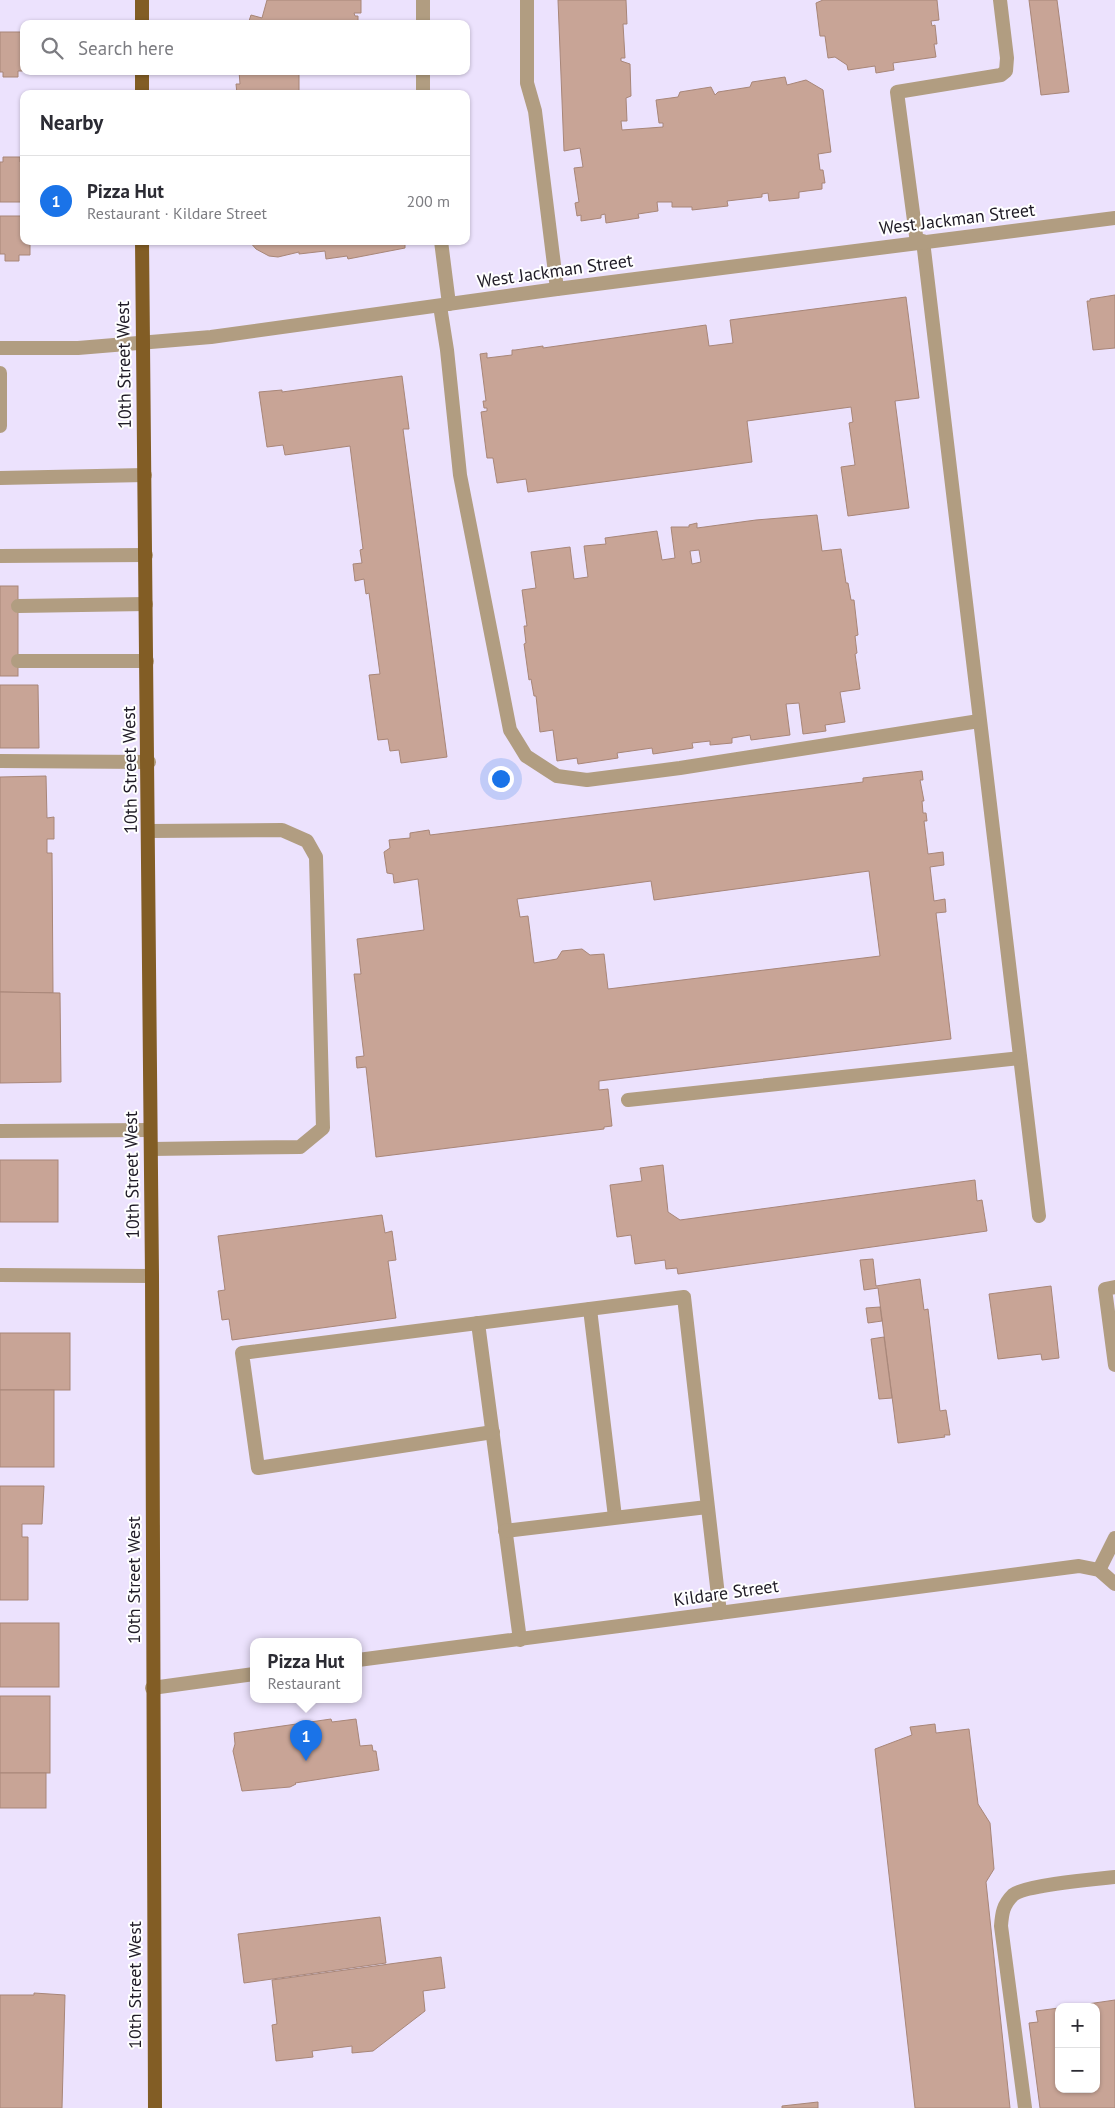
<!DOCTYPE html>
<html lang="en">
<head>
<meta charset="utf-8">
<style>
	body { margin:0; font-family:"PT Sans",sans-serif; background:#f7f7f7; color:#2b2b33 }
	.controls { position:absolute; right:15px; bottom:15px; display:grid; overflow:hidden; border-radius:10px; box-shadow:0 1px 4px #0004 }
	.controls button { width:45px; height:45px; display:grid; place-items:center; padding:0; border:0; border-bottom:1px solid #e1e1e2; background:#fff; color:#2b2b33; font:25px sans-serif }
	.you { position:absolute; left:500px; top:778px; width:18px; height:18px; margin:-12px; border:4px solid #fff; border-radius:50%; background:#1a73e8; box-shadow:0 0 0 8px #1a73e833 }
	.badge { display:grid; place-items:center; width:32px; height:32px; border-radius:50%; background:#1a73e8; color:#fff; font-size:16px; font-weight:700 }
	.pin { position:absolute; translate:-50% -41px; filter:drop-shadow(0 1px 2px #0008) }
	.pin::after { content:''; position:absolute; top:26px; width:18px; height:15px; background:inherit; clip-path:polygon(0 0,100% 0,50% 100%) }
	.popup { position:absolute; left:250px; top:1638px; width:112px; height:65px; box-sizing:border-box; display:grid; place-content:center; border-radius:10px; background:#fff; filter:drop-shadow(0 1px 4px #0005); font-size:16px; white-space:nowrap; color:#7c7c81 }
	.popup b { font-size:19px; color:#2b2b33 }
	.popup::after { content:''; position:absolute; left:50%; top:100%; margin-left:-10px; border:10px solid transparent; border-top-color:#fff }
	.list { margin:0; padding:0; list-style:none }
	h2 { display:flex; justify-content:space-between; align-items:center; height:65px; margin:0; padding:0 20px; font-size:21px }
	h2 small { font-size:16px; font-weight:400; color:#7c7c81 }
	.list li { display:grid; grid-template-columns:32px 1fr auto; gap:15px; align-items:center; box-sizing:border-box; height:90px; padding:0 20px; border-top:1px solid #e1e1e2 }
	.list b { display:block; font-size:19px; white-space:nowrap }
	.list p { margin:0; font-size:16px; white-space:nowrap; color:#7c7c81 }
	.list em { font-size:16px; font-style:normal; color:#7c7c81 }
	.icon { flex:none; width:28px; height:28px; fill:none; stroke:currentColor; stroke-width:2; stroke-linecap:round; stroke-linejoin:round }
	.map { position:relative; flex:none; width:1115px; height:2108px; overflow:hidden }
	.search { position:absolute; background:#fff; box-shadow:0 1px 4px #0004; left:20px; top:20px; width:450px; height:55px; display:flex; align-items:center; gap:12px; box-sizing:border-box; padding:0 18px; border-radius:10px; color:#7c7c81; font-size:19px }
	.panel { position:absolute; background:#fff; box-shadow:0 1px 4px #0004; left:20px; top:90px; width:450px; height:155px; border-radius:10px }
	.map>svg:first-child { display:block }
	.building { fill:#c8a496; stroke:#a88678; fill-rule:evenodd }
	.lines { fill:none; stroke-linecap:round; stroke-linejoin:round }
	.service { stroke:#b19d81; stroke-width:14 }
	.minor { stroke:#b19d81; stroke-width:14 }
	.primary { stroke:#825d25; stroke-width:14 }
	.labels { text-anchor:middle; stroke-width:4; stroke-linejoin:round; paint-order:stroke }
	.street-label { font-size:18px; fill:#1f1b26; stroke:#fff }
</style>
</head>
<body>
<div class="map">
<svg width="1115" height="2108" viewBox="0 0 1115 2108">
	<rect width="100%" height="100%" fill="#ece2fd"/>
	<g class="building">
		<polygon points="267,0 361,0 361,13 354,13 355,16 358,16 358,24 248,24 251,15 262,18"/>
		<polygon points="558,0 626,0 627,24 623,24 625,58 621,58 621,61 630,64 631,96 626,98 627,121 621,121 622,130 663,127 663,123 659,123 656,100 678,97 680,92 711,87 715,95 718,92 750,87 752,82 785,77 787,85 806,80 823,90 831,152 818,154 820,170 823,170 825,183 822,183 822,189 799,192 799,198 769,201 768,193 762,194 762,197 727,201 728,206 692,210 692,207 672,207 672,202 657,202 658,211 638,214 639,218 606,223 605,214 601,215 601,218 581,221 581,215 577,216 575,203 579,202 574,168 583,167 580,148 564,151"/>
		<polygon points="823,0 937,0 939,20 931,21 932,26 935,25 937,44 934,44 936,57 893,63 894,70 876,73 875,66 848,70 847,65 835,57 828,58 825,36 820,36 816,3"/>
		<polygon points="1029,0 1057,0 1069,92 1041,95"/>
		<polygon points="0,32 24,32 24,71 29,71 18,71 18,77 3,77 3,72 0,72"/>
		<polygon points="239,71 299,71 299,94 237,94 236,84 240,84"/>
		<polygon points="3,157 20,157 20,162 24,162 24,202 0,202 0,162 3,162"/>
		<polygon points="0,216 24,216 24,241 30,241 30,255 19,255 19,261 5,261 5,254 0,254"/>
		<polygon points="249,241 412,241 405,242 405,248 348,259 347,256 326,259 325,251 299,254 299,252 278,257 269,256 256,249"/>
		<polygon points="1115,295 1115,348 1093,350 1087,301 1090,301 1090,299"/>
		<polygon points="906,297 919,398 895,401 909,508 848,516 841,467 855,465 849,423 853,422 851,407 747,421 752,462 528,492 526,479 497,483 493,458 487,458 481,412 487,411 487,408 484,408 483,401 486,401 480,354 487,353 487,358 512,355 512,350 515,350 543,346 543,348 706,325 709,346 733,343 730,320"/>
		<polygon points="402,376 409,429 403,429 447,757 401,763 399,750 390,751 388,739 378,740 369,675 380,674 369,593 366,594 364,579 355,581 353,564 362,563 360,550 363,549 350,446 285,455 283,445 267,447 259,392 282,390 282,392"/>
		<path d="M817 515 822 551 841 549 846 583H848L851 600H854L858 635 855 636 857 653 855 654 860 689 840 692 845 722 825 725 826 731 803 734 799 703 786 704 790 735 751 740 750 735 732 738V743L710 745V741L692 743 693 748 653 754 652 748 617 753 618 758 578 764 577 758 557 761 553 730 540 732 536 696H534L531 679 529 680 524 644 526 643 524 626H527L522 590 536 588 531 552 570 547 574 579 588 577 584 546 606 544 605 538 657 531 662 560 675 558 671 527H689V525L697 523V528L756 520ZM699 550 701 562 692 564 690 551Z"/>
		<rect x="0" y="586" width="18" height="90"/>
		<polygon points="0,685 38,685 39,748 0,748"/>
		<path d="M922 771 923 780H920L924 801H922L923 813H926L927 821H924L928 854 943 852 944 865 930 867 934 901 945 899 946 912 936 913 951 1039 599 1081V1090L608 1089 612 1126 604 1127V1129L376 1157 366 1067 357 1068 356 1057 364 1056 354 974H361L357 939 424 930 418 879 394 883 393 874 387 873 384 852 390 848 389 840 410 838V833L429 830 430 835 863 782V778ZM869 871 880 956 608 989 604 954 590 955 582 949 562 951 557 959 534 963 528 916 520 917 517 899 651 881 654 900Z"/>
		<polygon points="46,776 47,818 54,817 54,839 47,839 47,853 52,853 53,993 0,992 0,777"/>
		<polygon points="0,992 60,993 61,1082 0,1083"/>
		<rect x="0" y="1160" width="58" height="62"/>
		<polygon points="663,1165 668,1212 680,1220 975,1180 977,1201 982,1200 987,1231 678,1274 677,1268 666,1269 665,1260 635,1264 631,1235 617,1237 610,1185 642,1181 640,1168"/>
		<polygon points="382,1215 385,1233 392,1231 396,1260 388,1261 396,1318 232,1340 229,1319 222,1320 218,1291 225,1290 218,1236"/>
		<polygon points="873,1259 876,1286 920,1279 924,1310 928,1309 940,1411 946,1410 950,1435 944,1435 945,1437 898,1443 878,1288 864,1290 860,1260"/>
		<polygon points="1051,1286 1059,1358 1042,1360 1041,1354 998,1359 989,1294"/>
		<polygon points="880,1307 882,1321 868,1323 866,1308"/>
		<rect x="0" y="1333" width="70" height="57"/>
		<polygon points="884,1337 892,1398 879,1399 871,1339"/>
		<rect x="0" y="1390" width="54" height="77"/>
		<polygon points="0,1486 44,1486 42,1524 22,1524 22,1537 28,1537 28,1600 0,1600"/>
		<rect x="0" y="1623" width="59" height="64"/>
		<rect x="0" y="1696" width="50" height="77"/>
		<polygon points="331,1719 332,1722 356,1719 360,1746 372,1745 373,1751 376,1751 379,1770 295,1783 296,1784 290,1787 242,1791 233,1751 235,1744 234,1733"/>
		<polygon points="935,1724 936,1733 969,1729 978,1804 990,1823 994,1869 986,1882 1010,2108 915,2108 875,1749 912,1735 910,1727"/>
		<rect x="0" y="1773" width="46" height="35"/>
		<polygon points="380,1917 386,1963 244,1983 238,1934"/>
		<polygon points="441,1957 445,1988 423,1991 425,2011 373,2051 352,2053 352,2046 312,2051 313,2057 276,2061 272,2025 277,2024 272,1980"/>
		<polygon points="34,1993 65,1995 62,2108 0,2108 0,1995 34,1995"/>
		<polygon points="1115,2000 1115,2108 1040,2108 1029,2023 1038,2022 1036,2011 1059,2008 1059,2089 1096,2089 1096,2007 1067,2007"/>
		<polygon points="818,2102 818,2108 782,2108 782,2106"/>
	</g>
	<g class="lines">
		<g class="service">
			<polyline points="423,0 423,24"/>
			<polyline points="527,0 527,83 535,111 557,289"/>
			<polyline points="423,71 423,94"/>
			<polyline points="441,241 449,304"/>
			<polyline points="923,241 1039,1216"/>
			<polyline points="917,243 897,92 1001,75 1006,71 1007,58 1000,0"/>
			<polyline points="440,306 447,350 460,475 510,730 526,756 557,776 587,780 680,768 979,721"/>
			<polyline points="0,373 0,426"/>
			<polyline points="0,478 145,475"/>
			<polyline points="0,556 146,555"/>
			<polyline points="18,606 146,604"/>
			<polyline points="18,661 147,661"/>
			<polyline points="0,761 149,762"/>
			<polyline points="149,831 282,830 307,841 316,857 323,1128 300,1147 151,1149"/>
			<polyline points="628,1100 1020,1058"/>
			<polyline points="0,1131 150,1130"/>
			<polyline points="0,1275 152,1276"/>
			<polyline points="1115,1287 1105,1289 1115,1365"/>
			<polyline points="590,1309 615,1517"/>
			<polyline points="478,1323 520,1640"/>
			<polyline points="493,1432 258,1468 242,1353 684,1297 720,1613"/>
			<polyline points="505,1531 707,1507"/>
			<polyline points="1099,1570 1115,1538"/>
			<path d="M1025 2108 1001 1926C1002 1913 1003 1905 1013 1895 1025 1885 1096 1879 1115 1877"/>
		</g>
		<g class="minor">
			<polyline points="0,348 78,348 211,337 557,289 1115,218"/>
			<polyline points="358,1660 1079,1566 1099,1570 1115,1584"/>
			<polyline points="152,1688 254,1674"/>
		</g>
		<g class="primary">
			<polyline points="142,0 142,24"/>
			<polyline points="142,71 142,94"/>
			<polyline points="142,241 152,1276 155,2108"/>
		</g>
	</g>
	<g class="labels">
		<g class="street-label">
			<text transform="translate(957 219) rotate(-7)" y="6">West Jackman Street</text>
			<text transform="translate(555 271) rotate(-8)" y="6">West Jackman Street</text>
			<text transform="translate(124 365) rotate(-91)" y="6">10th Street West</text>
			<text transform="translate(130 770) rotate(-91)" y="6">10th Street West</text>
			<text transform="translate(132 1175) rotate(-91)" y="6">10th Street West</text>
			<text transform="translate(134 1580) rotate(-90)" y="6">10th Street West</text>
			<text transform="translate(726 1593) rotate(-8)" y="6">Kildare Street</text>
			<text transform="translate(135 1985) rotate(-90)" y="6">10th Street West</text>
		</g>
	</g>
</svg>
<div class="controls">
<button>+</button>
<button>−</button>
</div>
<div class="you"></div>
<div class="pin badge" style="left:306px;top:1761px">1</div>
<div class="popup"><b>Pizza Hut</b>Restaurant</div>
<div class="search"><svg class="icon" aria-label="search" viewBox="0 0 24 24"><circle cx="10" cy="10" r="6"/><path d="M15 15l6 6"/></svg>Search here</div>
<section class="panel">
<h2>Nearby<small></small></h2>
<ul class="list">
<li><span class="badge">1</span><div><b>Pizza Hut</b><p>Restaurant · Kildare Street</p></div><em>200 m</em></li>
</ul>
</section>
</div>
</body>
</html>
